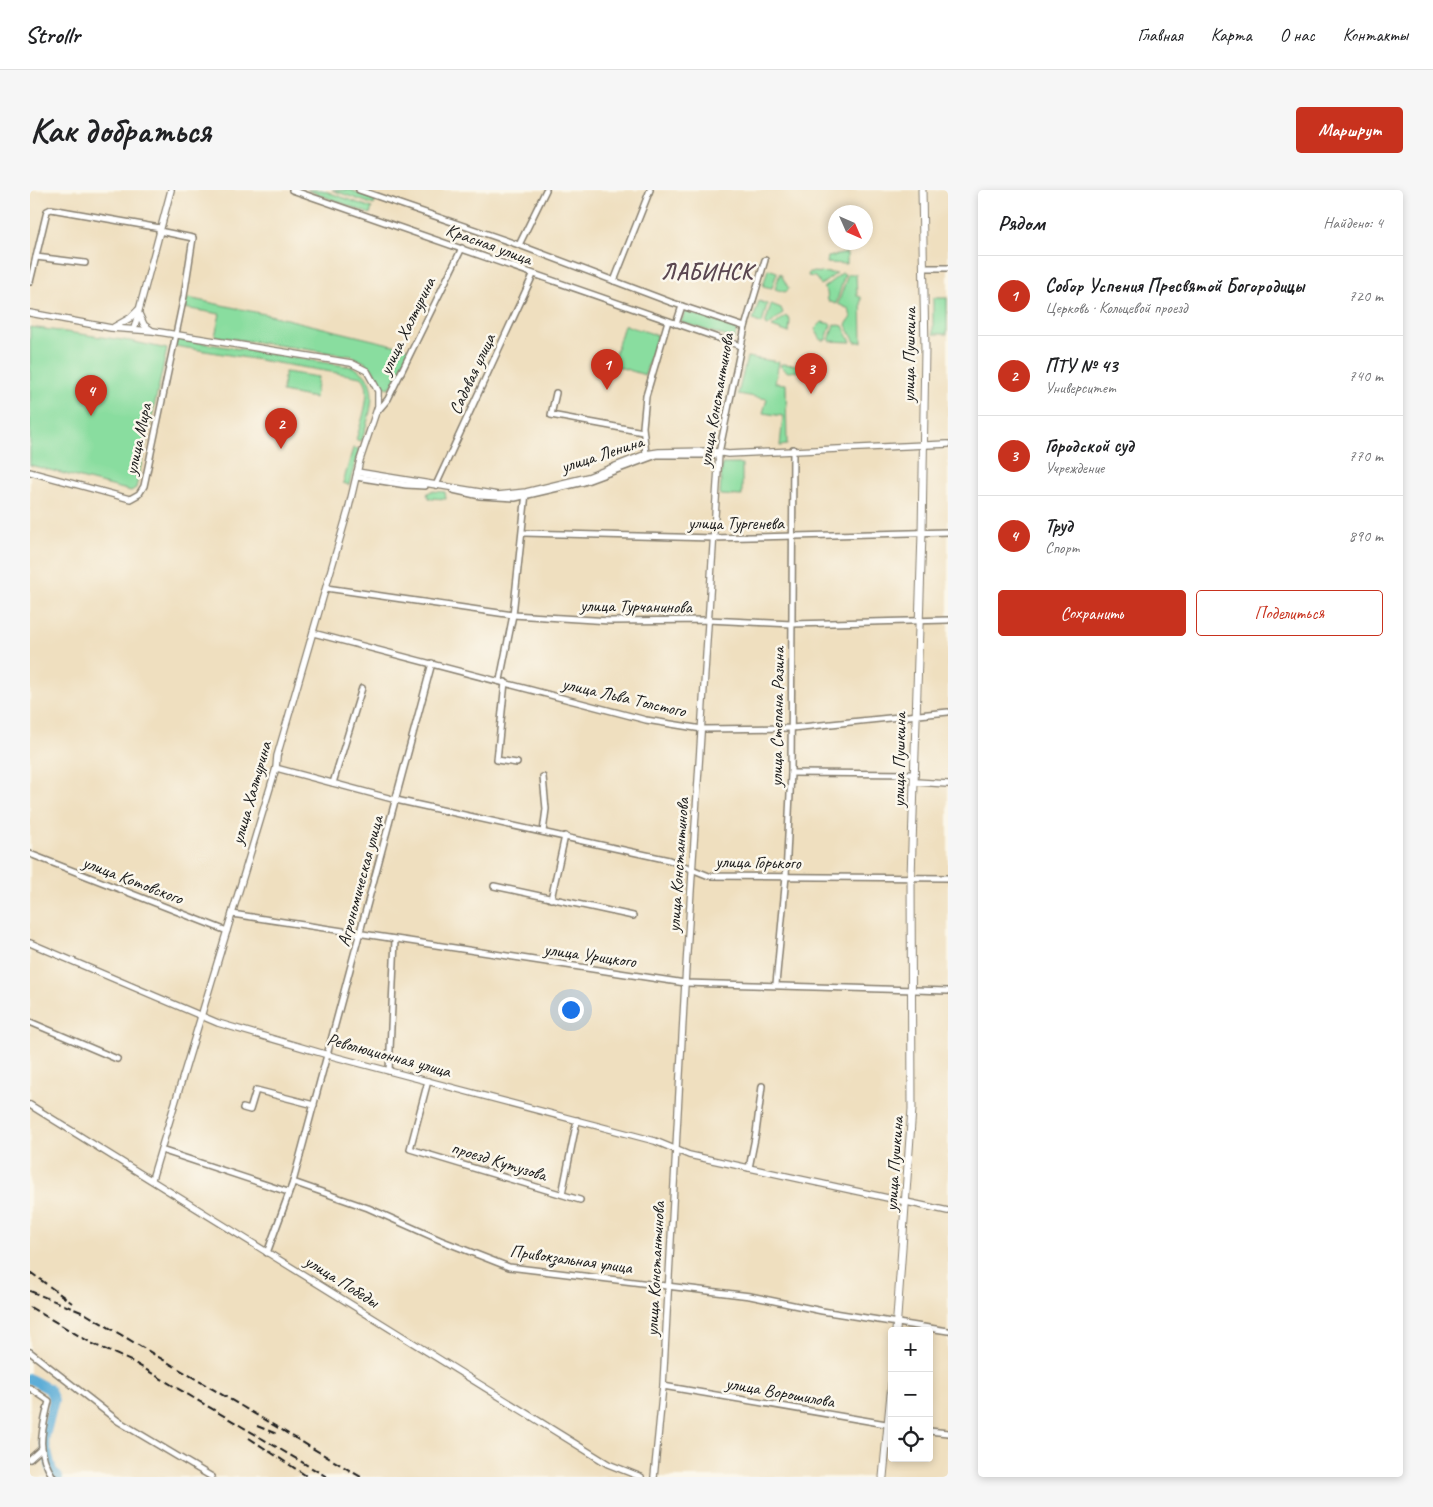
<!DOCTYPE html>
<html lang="ru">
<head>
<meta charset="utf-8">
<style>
	body { margin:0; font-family:Caveat,sans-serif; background:#f6f6f6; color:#202124 }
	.controls { position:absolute; right:15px; bottom:15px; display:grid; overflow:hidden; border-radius:5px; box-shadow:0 2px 8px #0003 }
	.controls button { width:45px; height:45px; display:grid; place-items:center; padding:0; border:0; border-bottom:1px solid #e0e0e0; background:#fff; color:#202124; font:25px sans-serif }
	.compass { position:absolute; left:798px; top:15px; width:45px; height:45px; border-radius:50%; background:#fff; box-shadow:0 2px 8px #0003; rotate:135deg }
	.you { position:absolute; left:540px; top:819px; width:18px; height:18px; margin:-12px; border:4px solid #fff; border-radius:50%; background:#1a73e8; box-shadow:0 0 0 8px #1a73e833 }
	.badge { display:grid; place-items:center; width:32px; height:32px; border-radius:50%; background:#c8321e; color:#fff; font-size:16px; font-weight:700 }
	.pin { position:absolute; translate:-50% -41px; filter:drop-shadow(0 1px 2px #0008) }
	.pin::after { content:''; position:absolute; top:26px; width:18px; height:15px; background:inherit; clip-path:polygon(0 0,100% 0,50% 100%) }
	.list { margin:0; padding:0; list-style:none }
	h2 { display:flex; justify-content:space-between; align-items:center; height:65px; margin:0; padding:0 20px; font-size:21px }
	h2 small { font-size:16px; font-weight:400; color:#757577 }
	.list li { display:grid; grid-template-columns:32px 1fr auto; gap:15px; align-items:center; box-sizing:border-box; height:80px; padding:0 20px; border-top:1px solid #e0e0e0 }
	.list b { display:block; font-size:19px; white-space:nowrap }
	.list p { margin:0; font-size:16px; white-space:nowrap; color:#757577 }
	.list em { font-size:16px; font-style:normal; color:#757577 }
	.actions { display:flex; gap:10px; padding:15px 20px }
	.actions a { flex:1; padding:11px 0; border:1px solid #c8321e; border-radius:5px; text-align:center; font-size:18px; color:#c8321e }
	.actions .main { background:#c8321e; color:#fff }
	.icon { flex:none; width:28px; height:28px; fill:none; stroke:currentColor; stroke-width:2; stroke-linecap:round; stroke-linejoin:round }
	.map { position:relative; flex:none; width:918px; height:1287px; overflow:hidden; border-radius:5px }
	header { display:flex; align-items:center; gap:30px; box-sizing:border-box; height:70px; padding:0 25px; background:#fff; border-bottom:1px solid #e0e0e0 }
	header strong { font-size:24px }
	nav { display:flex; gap:28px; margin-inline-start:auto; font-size:18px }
	.intro { display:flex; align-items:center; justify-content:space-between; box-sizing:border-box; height:120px; padding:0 30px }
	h1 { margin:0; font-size:35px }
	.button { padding:12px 22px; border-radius:5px; background:#c8321e; color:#fff; font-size:18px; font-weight:700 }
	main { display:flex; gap:30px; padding:0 30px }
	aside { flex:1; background:#fff; border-radius:5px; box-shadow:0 2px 8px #0003 }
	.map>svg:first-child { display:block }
	.green { fill:#89dd9f; stroke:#527c5e }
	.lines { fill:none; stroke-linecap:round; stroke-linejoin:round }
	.river { stroke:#5dadd7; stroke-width:10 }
	.minor-casing { stroke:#867e6e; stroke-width:8 }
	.tertiary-casing { stroke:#867e6e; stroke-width:8 }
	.secondary-casing { stroke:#867e6e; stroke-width:9 }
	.minor { stroke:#fff; stroke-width:5 }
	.tertiary { stroke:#fff; stroke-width:5.5 }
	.secondary { stroke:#fff; stroke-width:7 }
	.rail { stroke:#1c1c1c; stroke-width:2; stroke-dasharray:8 4; stroke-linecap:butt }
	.labels { text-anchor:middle; stroke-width:5; stroke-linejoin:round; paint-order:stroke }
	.street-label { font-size:18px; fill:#1c1c1c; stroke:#fbf7ec }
	.district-label { font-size:22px; font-weight:bold; letter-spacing:1px; fill:#5a4650; stroke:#fbf7ec }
</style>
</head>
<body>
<header>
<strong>Strollr</strong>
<nav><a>Главная</a><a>Карта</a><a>О нас</a><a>Контакты</a></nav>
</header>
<div class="intro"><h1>Как добраться</h1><a class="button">Маршрут</a></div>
<main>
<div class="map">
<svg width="918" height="1287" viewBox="0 0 918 1287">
	<rect width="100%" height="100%" fill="#fbf7ec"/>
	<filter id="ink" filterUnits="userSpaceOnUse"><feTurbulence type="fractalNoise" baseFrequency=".02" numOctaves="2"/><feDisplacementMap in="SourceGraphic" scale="10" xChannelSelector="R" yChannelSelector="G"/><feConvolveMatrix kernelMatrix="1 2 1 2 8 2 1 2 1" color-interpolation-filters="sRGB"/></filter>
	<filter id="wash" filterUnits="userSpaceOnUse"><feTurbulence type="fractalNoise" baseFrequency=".0096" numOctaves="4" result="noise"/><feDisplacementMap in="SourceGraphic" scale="20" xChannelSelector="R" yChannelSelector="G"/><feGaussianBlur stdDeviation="1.12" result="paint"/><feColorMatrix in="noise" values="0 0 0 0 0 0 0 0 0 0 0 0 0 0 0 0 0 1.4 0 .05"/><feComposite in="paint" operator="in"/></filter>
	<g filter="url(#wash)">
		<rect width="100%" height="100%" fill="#efdfbf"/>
		<g class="green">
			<polygon points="277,0 292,0 342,18 340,24"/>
			<polygon points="302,0 320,0 346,9 344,15"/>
			<polygon points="817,63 817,74 797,73 798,67"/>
			<polygon points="738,79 747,82 742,98 733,96"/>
			<polygon points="779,82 807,83 791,95 785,87 778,86"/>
			<polygon points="750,83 759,99 755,102 745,99"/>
			<polygon points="812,83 815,84 806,114 798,111 797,102 793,98"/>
			<polygon points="818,84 826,84 827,106 831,107 832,152 825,152 816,135 821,127 819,119 808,114"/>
			<polygon points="158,108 244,126 380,159 363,194 359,198 354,197 343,180 336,173 322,166 185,146 190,124 154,118"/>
			<rect x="903" y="108" width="14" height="36"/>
			<polygon points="729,111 737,114 732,134 723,130"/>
			<polygon points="741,114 751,118 753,123 738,136 735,135"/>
			<polygon points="655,121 708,138 704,149 651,132"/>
			<polygon points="756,126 760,130 759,143 742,137"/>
			<polygon points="792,132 801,134 796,150 791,150 785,139"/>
			<polygon points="804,134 813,136 821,152 799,151"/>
			<polygon points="594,135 627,145 615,185 582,175"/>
			<polygon points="0,137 100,151 137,159 106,298 101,301 0,275"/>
			<path d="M147 149 323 177C355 191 338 226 332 251L326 250C330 235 345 196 331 187L145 156Z"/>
			<polygon points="717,167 749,172 745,193 756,194 757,255 750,256 753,226 733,223 737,209 708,204"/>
			<polygon points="751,174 768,175 771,181 758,182 750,176"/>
			<polygon points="255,182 288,187 285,208 252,202"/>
			<polygon points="323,258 329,259 319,295 313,293"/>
			<polygon points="692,274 712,274 712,306 690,305"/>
			<polygon points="401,301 415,302 416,309 399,308 397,304"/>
		</g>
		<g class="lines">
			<polyline class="river" points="0,1189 19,1199 24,1210 14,1250 22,1281 28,1287"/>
		</g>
	</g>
	<g filter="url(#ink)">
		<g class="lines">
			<defs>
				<g id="minor">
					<polyline points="262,0 711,156"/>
					<polyline points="329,0 489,55 640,112 715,137"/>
					<polyline points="489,55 516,0"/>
					<polyline points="6,67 55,73"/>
					<polyline points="894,78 918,78"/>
					<polyline points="584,91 620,0"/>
					<polyline points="0,92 17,21 21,19 130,38"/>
					<polyline points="646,134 652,116"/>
					<polyline points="526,203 521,225 613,242"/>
					<polyline points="347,222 358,209 432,58"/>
					<polyline points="689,263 715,137 735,70"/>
					<polyline points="616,264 613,237 616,206 638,131"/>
					<polyline points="0,282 100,309 109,304 114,296 154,106 163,48 129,41"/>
					<polyline points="326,287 376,295 395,296"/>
					<polyline points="406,295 503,85"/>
					<polyline points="423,300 450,306 485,308 554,292 627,265 689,265"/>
					<polyline points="494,343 683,348 918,342"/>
					<polyline points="296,398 483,425 580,431 678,430 762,434 918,430"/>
					<polyline points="283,443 616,530 672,539 762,538 918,522"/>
					<polyline points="470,490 483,425 496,303"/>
					<polyline points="475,492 467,570 487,573"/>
					<polyline points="246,578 366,610 639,670 679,686 918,688"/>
					<polyline points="761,583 885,584"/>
					<polyline points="513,587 516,619 513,642"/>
					<polyline points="303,593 332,498"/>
					<polyline points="0,664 197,741"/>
					<polyline points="464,696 603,726"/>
					<polyline points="521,709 535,646"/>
					<polyline points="202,724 655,793 918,801"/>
					<polyline points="746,794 756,686 761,583 763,259"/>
					<polyline points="0,832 87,869"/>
					<polyline points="359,881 365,750"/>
					<polyline points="398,891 380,959 550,1010"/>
					<polyline points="213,918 220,920 226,900 284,915"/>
					<polyline points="131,960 258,1002"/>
					<polyline points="719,978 726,943 732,896"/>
					<polyline points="263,992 338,1018 410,1050 479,1077 720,1106 792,1121 918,1141"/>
					<polyline points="532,1004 547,930"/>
					<polyline points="237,1063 263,992 402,473"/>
					<polyline points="0,1162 88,1231 182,1287"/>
					<polyline points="633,1196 862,1235"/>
					<path d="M0 1198 19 1211C12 1241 5 1259 23 1287"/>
					<polyline points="899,1241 918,1243"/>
					<polyline points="0,1269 11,1259"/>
				</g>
				<g id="tertiary">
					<polyline points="0,123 81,138 123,141 321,173 337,181 348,201 348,216 330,270 318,321 247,566 246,578 122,989"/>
					<polyline points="109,124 114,135 121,140"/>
					<polyline points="84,137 100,128 108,120"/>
					<polyline points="104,139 141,0"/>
					<polyline points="327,282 468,305 496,302 558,287 616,264 629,262 681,261 698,264 918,254"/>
					<polyline points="885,592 918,594"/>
					<polyline points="0,753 188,833 298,865 625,951 659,965 918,1021"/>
					<polyline points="0,915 578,1274 611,1287"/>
					<polyline points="624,1287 633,1196 655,793 689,263"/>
				</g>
				<g id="secondary">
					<polyline points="866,1141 882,919 881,687 892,343 895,159 892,0"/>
					<polyline points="853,1287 862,1193"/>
				</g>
			</defs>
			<use href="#minor" class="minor-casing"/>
			<use href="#tertiary" class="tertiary-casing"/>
			<use href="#secondary" class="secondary-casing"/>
			<use href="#minor" class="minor"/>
			<use href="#tertiary" class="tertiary"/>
			<use href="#secondary" class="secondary"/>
			<g class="rail">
				<polyline points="0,1082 42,1113"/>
				<polyline points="0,1101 56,1124 331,1287"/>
				<polyline points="0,1117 63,1154 103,1172 297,1287"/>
				<polyline points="227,1236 247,1244"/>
				<polyline points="219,1248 278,1287"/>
			</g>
		</g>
	</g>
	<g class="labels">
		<g class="street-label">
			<text transform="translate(459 54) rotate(20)" y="6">Красная улица</text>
			<text transform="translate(377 136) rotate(-64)" y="6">улица Халтурина</text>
			<text transform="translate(879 165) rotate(-89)" y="6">улица Пушкина</text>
			<text transform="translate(442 184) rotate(-65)" y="6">Садовая улица</text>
			<text transform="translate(686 210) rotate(-80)" y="6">улица Константинова</text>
			<text transform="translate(108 249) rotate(-78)" y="6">улица Мира</text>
			<text transform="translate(572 264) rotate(-18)" y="6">улица Ленина</text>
			<text x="706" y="339">улица Тургенева</text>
			<text transform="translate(606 416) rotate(1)" y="6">улица Турчанинова</text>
			<text transform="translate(594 507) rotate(13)" y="6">улица Льва Толстого</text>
			<text transform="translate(747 527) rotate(-89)" y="6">улица Степана Разина</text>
			<text transform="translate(869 570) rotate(-89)" y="6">улица Пушкина</text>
			<text transform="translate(221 603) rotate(-74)" y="6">улица Халтурина</text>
			<text transform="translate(728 672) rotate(1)" y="6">улица Горького</text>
			<text transform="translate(648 675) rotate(-86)" y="6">улица Константинова</text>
			<text transform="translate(103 690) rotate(21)" y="6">улица Котовского</text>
			<text transform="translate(330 691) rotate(-75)" y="6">Агрономическая улица</text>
			<text transform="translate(560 765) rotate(8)" y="6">улица Урицкого</text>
			<text transform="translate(359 865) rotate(15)" y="6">Революционная улица</text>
			<text transform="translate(469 971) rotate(17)" y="6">проезд Кутузова</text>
			<text transform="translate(864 974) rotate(-86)" y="6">улица Пушкина</text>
			<text transform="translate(541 1069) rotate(8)" y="6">Привокзальная улица</text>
			<text transform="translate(625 1079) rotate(-87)" y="6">улица Константинова</text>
			<text transform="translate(312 1091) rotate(32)" y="6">улица Победы</text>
			<text transform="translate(750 1202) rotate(10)" y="6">улица Ворошилова</text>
		</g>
		<g class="district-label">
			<text x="677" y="89">ЛАБИНСК</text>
		</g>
	</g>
</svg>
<div class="controls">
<button>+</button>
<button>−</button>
<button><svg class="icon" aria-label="locate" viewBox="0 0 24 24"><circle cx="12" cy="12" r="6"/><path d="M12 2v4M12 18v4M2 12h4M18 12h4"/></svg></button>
</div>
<svg class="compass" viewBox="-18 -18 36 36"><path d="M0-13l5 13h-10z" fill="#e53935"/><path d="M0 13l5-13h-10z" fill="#757577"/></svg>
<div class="you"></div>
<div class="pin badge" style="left:577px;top:200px">1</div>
<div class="pin badge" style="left:251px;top:259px">2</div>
<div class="pin badge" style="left:781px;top:204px">3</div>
<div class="pin badge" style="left:61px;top:226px">4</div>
</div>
<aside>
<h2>Рядом<small>Найдено: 4</small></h2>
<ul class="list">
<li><span class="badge">1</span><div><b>Собор Успения Пресвятой Богородицы</b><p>Церковь · Кольцевой проезд</p></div><em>720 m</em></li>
<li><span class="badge">2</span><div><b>ПТУ № 43</b><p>Университет</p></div><em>740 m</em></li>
<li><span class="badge">3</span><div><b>Городской суд</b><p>Учреждение</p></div><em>770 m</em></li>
<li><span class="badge">4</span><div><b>Труд</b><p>Спорт</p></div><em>890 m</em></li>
</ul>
<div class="actions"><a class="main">Сохранить</a><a>Поделиться</a></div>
</aside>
</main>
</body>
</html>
